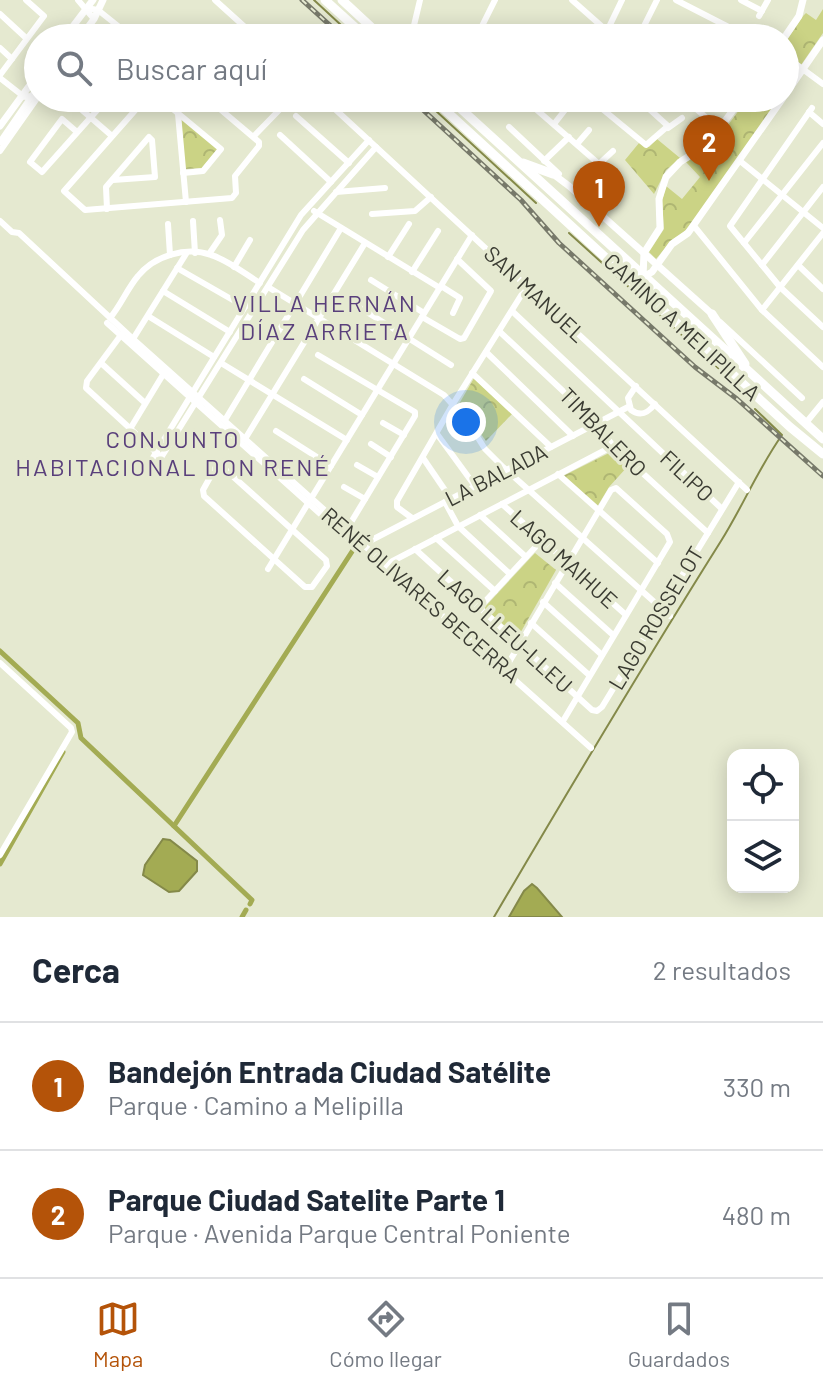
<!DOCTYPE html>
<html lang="es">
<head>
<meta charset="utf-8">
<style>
	body { margin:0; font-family:Barlow,sans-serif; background:#f2f2f3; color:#1f2937 }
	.controls { position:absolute; right:24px; bottom:24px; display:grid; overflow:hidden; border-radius:16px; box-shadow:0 4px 20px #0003 }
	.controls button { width:72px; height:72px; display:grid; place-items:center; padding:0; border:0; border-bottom:2px solid #e0e1e3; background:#fff; color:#1f2937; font:40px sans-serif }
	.you { position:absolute; left:466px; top:422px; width:28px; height:28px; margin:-20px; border:6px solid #fff; border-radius:50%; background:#1a73e8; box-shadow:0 0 0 12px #1a73e833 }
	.badge { display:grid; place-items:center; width:52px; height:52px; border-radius:50%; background:#b45309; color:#fff; font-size:26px; font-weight:700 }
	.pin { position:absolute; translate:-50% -66px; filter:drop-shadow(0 2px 4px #0008) }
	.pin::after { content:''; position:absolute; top:42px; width:28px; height:24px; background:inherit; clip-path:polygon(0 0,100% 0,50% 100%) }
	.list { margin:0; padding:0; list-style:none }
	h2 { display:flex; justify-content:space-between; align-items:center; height:104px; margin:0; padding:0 32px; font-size:34px }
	h2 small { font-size:26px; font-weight:400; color:#747a83 }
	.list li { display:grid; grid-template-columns:52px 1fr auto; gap:24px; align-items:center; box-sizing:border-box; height:128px; padding:0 32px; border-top:2px solid #e0e1e3 }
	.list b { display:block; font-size:30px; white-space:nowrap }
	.list p { margin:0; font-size:26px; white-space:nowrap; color:#747a83 }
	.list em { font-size:26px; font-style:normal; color:#747a83 }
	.icon { flex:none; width:44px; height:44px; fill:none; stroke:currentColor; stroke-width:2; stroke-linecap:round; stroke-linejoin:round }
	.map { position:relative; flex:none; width:823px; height:917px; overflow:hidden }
	.search { position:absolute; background:#fff; box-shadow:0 4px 20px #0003; left:24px; right:24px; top:24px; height:88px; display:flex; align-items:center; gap:20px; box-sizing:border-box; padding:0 28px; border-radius:44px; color:#747a83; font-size:30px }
	.sheet { height:360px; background:#fff }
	nav { display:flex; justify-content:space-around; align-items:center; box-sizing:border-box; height:112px; border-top:2px solid #e0e1e3; background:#fff; font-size:22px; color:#747a83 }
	nav a { display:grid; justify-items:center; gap:4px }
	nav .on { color:#b45309 }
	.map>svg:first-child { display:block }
	.park { fill:url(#park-crowns) }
	.water { fill:#a3ab53; stroke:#848949; stroke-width:2 }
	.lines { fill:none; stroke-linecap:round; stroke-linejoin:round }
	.stream { stroke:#848949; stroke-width:2 }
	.canal { stroke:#a3ab53; stroke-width:5 }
	.minor { stroke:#fff; stroke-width:6 }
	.tertiary { stroke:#fff; stroke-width:7 }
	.primary { stroke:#fff; stroke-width:9 }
	.rail-casing { stroke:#77796a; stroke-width:5 }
	.rail { stroke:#e5e9d0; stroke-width:2; stroke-dasharray:6; stroke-linecap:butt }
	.labels { text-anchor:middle; stroke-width:7; stroke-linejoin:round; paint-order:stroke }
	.street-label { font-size:22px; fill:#3a3b32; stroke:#e5e9d0 }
	.neighbourhood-label { font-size:24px; letter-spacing:2px; fill:#593f7b; stroke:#e5e9d0 }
</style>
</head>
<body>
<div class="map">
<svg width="823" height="917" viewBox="0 0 823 917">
	<defs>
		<pattern id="park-crowns" width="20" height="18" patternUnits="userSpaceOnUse" patternTransform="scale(2)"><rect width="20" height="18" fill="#cbd385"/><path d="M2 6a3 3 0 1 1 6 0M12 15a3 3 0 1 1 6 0" fill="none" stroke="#afb673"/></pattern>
	</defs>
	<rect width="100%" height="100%" fill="#e5e9d0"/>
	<g class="park">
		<polygon points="823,9 823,33 801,65 785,56 785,43 803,16 806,13 816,20"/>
		<polygon points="748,98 780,98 692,223 683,233 672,240 656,259 649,252 664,229 662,201 666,186 682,199 700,177 686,162 714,144"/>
		<polygon points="181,118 218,149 202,168 185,169"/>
		<polygon points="657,139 680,158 666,170 654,194 625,160 639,143 649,147"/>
		<polygon points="474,378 513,413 486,441 459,404"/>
		<polygon points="613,451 628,466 609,487 597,507 563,476"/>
		<polygon points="535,553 556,570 518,637 484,608"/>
	</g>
	<g class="water">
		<polygon points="163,839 170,840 197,861 197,871 179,891 169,892 143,875 145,865"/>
		<polygon points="532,884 537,888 562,917 509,917 524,891"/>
	</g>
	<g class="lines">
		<g class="stream">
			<polyline points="314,0 355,38"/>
			<polyline points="422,98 536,203"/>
			<polyline points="569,233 747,394 749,399"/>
			<path d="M494 917C568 791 643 665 721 541 743 506 758 469 782 435L755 409"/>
		</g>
		<g class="canal">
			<polyline points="0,651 78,723 81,738 252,900 250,904"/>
			<polyline points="174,826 355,547"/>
			<polyline points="0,864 63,752"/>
			<polyline points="242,917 246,910"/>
		</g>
		<g class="minor">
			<polyline points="78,0 94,19"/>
			<polyline points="215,0 257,38"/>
			<polyline points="572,0 615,38"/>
			<polyline points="676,0 750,38"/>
			<polyline points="741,0 762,11"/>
			<polyline points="86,8 98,10 133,38"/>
			<polyline points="0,14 26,38"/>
			<polyline points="759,16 768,0"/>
			<polyline points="607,31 622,0"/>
			<polyline points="670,33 679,38"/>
			<polyline points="411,38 420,0"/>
			<polyline points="476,38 495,0"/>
			<polyline points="638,38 657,0"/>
			<polyline points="0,48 12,59"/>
			<polyline points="785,56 823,84"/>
			<polyline points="0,75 44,16 26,0"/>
			<polyline points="0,78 23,96"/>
			<polyline points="64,98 75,104 112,136"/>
			<polyline points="146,98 64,191 85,210 232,198 236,193 235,176 259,146 259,142 207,98"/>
			<polyline points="323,98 747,490"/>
			<polyline points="535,98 530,104 599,164 613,151"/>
			<polyline points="589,98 646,145 668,126 637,98"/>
			<polyline points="684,98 720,130"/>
			<polyline points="168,105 221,149 203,171 183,173"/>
			<polyline points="812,108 730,226 780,287 823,327"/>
			<polyline points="809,112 823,124"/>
			<polyline points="178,114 186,202"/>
			<polyline points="296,116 349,163"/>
			<polyline points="554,124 565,110"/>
			<polyline points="509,127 559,174"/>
			<polyline points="668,128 682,118"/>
			<polyline points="77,132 62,119 30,162 42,172 108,98"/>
			<polyline points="280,135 331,182"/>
			<polyline points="254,136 287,102"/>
			<polyline points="0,142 31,97"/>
			<polyline points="577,144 589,130"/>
			<polyline points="0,151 38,97"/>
			<polyline points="544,161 569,137"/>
			<polyline points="740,161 823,228"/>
			<polyline points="336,192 385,188"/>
			<polyline points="107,209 106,187 149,137 152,140 155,177 113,180"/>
			<polyline points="314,211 440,288"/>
			<polyline points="372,214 415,211 431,197"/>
			<polyline points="0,221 12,232 19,233 133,339 591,748"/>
			<polyline points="193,221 195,253"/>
			<polyline points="168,224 170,255"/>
			<polyline points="694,226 762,310 823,367"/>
			<polyline points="744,243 823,143"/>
			<polyline points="209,254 222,235 220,220"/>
			<polyline points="388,257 409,224"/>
			<polyline points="762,265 823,187"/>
			<polyline points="798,265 823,289"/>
			<polyline points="234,267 250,240"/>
			<polyline points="177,268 245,307"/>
			<polyline points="412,272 438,231"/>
			<polyline points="371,280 424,313"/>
			<polyline points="441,286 460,298 453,313"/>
			<polyline points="268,287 444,395 468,422 485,449 503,467 670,616"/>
			<polyline points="163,291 230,332"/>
			<polyline points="351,302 451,365"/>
			<polyline points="762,310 823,233"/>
			<polyline points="512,311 722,509"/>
			<polyline points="148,316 214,357"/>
			<polyline points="422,317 460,339 464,338 491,291 457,259"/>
			<path d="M110 318C121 305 127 289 138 276 154 256 186 246 211 255 228 260 245 274 260 283"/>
			<polyline points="720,322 802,398"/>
			<polyline points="107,323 355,545"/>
			<polyline points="499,331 597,423 613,446 708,533"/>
			<polyline points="121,335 87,381 86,388 159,455"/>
			<polyline points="133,339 186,254"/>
			<polyline points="486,352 573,436"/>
			<polyline points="318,355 415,412 415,416 347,529"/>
			<polyline points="101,363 145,403"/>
			<polyline points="221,363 347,440"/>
			<polyline points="472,373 551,447"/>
			<polyline points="304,379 362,415"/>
			<path d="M636 386 628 398 631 410C641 417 648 413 655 404"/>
			<polyline points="225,420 341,228"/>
			<polyline points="383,423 404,435"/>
			<polyline points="805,424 823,402"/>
			<polyline points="130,429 164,373"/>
			<polyline points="276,431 331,466"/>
			<polyline points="437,434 475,486"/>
			<polyline points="245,439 365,243"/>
			<polyline points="371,444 391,457"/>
			<polyline points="423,458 451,499"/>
			<polygon points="218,463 326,560 327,566 312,587 305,587 204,496 203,490"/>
			<polyline points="149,464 301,215 369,140"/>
			<polyline points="357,465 378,477"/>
			<polyline points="154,469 303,230 376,147"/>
			<polyline points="558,474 658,563"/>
			<polyline points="344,487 365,499"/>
			<polyline points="445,502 458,526 510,574"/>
			<polyline points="502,504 626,615"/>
			<polyline points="480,515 526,557"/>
			<polyline points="412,518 397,507 397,501 453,404 527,286"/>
			<polyline points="436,538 495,591"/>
			<polyline points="364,544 628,407"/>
			<polyline points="415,549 592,710 597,711 602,707 739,482"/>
			<polyline points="387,564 613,446"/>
			<polyline points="268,569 472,235"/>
			<polyline points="555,583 613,635"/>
			<polyline points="543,602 602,655"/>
			<polyline points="479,608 542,540"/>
			<polyline points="531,623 589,675"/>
			<polyline points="0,663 71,728 72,732 0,855"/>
			<polyline points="505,669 611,490 616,488 667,534 670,542 563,721"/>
		</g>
		<g class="tertiary">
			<polyline points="64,38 93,0"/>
			<polyline points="80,38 94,19 103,0"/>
			<polyline points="784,38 799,16 803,0"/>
			<polyline points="785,95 823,40"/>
			<polyline points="23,96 31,97 38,89"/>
			<polyline points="742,98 708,144 680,162 666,177 659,199 660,228 644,253 643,277 652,272 672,244 688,233 783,98"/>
			<polyline points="0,126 38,74"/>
			<polyline points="553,174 569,186 712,314"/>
		</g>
		<g class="primary">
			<polyline points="325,0 367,38"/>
			<polyline points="342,0 383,38"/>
			<polyline points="432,98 790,427 823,454"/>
			<polyline points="449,98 823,439"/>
			<polyline points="523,163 553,174"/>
			<polyline points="712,314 745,364"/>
		</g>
		<defs>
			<g id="rail">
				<polyline points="302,0 344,38"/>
				<polyline points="410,98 521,200 559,243 695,367 737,399 823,476"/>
			</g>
		</defs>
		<use href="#rail" class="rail-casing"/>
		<use href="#rail" class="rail"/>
	</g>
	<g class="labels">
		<g class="street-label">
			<text transform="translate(535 294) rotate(43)" y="8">SAN MANUEL</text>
			<text transform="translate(682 327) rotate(43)" y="8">CAMINO A MELIPILLA</text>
			<text transform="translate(603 432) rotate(46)" y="8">TIMBALERO</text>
			<text transform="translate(496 475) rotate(-27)" y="8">LA BALADA</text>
			<text transform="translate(687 476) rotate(43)" y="8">FILIPO</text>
			<text transform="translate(564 559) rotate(42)" y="8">LAGO MAIHUE</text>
			<text transform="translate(421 595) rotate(41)" y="8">RENÉ OLIVARES BECERRA</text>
			<text transform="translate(656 618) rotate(-59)" y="8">LAGO ROSSELOT</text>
			<text transform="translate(505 631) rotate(42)" y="8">LAGO LLEU-LLEU</text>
		</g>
		<g class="neighbourhood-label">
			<text x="325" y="312">VILLA HERNÁN<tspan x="325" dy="28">DÍAZ ARRIETA</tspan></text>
			<text x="173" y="448">CONJUNTO<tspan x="173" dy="28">HABITACIONAL DON RENÉ</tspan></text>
		</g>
	</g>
</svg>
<div class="controls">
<button><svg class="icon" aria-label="locate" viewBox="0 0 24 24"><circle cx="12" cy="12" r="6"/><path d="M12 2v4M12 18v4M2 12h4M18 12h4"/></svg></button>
<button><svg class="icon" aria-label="layers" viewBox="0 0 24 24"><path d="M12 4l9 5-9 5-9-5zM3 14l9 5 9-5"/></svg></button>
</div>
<div class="you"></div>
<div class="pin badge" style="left:599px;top:227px">1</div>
<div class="pin badge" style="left:709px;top:181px">2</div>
<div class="search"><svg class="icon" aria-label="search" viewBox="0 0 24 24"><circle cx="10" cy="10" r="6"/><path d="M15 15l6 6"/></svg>Buscar aquí</div>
</div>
<section class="sheet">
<h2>Cerca<small>2 resultados</small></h2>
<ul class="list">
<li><span class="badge">1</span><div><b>Bandejón Entrada Ciudad Satélite</b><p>Parque · Camino a Melipilla</p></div><em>330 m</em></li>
<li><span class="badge">2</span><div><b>Parque Ciudad Satelite Parte 1</b><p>Parque · Avenida Parque Central Poniente</p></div><em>480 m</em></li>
</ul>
</section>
<nav>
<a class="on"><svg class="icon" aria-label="map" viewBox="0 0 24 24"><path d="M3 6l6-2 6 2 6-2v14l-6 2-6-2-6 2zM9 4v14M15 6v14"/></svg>Mapa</a>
<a><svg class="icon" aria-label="directions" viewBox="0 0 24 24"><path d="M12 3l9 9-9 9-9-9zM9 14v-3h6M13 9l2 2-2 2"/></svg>Cómo llegar</a>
<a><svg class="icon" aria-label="saved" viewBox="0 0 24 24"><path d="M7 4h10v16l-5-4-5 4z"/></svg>Guardados</a>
</nav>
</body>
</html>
